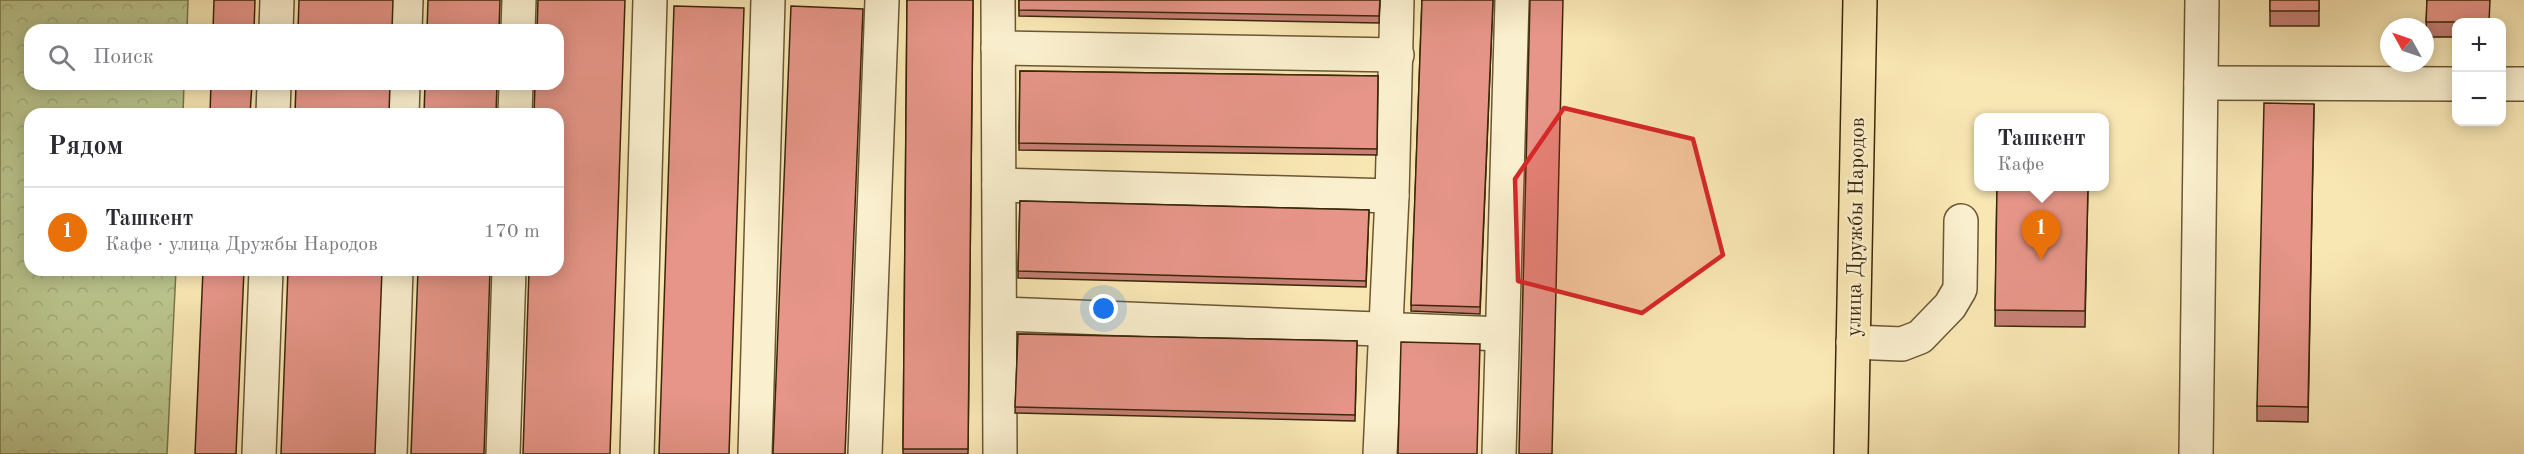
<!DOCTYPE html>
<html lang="ru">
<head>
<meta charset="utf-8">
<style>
	body { margin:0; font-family:"Old Standard TT",serif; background:#f2f2f3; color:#2b2b33 }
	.controls { position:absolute; right:18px; top:18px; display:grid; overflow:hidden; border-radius:12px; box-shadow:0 3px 15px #0003 }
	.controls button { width:54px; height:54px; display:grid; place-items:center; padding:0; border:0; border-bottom:2px solid #e1e1e2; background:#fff; color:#2b2b33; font:30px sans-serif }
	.compass { position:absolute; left:2380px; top:18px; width:54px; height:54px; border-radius:50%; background:#fff; box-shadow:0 3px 15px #0003; rotate:310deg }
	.you { position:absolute; left:1104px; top:309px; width:21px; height:21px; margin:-15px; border:4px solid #fff; border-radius:50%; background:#1a73e8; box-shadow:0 0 0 9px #1a73e833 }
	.badge { display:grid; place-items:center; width:39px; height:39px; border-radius:50%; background:#8f2418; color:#fff; font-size:20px; font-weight:700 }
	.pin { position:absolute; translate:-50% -50px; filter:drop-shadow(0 2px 3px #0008) }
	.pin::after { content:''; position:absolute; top:32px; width:21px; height:18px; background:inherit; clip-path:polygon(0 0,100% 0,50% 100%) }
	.popup { position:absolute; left:1974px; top:113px; width:135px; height:78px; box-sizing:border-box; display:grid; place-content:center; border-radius:12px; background:#fff; filter:drop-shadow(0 2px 4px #0005); font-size:20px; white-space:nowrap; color:#7c7c81 }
	.popup b { font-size:22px; color:#2b2b33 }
	.popup::after { content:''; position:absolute; left:50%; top:100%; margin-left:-12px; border:12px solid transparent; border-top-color:#fff }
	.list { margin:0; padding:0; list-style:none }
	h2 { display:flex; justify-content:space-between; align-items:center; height:78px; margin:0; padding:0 24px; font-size:26px }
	h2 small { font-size:20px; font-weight:400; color:#7c7c81 }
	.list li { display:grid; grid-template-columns:39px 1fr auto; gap:18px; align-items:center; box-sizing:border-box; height:90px; padding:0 24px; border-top:2px solid #e1e1e2 }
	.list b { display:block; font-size:22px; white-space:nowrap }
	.list p { margin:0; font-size:20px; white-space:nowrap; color:#7c7c81 }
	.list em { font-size:20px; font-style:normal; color:#7c7c81 }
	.icon { flex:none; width:33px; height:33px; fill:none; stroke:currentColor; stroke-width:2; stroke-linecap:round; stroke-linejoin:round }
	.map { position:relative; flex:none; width:2524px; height:454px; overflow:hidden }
	.search { position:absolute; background:#fff; box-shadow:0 3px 15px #0003; left:24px; top:24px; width:540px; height:66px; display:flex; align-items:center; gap:15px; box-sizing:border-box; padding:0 21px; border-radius:18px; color:#7c7c81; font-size:22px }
	.panel { position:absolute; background:#fff; box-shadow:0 3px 15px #0003; left:24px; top:108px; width:540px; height:168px; border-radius:18px }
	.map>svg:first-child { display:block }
	.forest { fill:url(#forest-crowns); stroke:#7b764c; stroke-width:1.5 }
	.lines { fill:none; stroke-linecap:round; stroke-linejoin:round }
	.minor-casing { stroke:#6a5734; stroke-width:36 }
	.major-casing { stroke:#3b270a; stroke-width:36 }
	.minor { stroke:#faefce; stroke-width:33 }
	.major { stroke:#f8e6b3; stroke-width:33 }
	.wall { fill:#c68075; stroke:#3b270a; stroke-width:1.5 }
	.building { fill:#e69588; stroke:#3b270a; stroke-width:1.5 }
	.marked { fill:#d62828; fill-opacity:0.2; stroke:#d62828; stroke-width:4.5; stroke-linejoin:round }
	.labels { text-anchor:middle; stroke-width:4.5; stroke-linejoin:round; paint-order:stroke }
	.street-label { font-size:21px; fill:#3b270a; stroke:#faefce }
</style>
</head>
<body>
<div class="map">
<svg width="2524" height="454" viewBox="0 0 2524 454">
	<defs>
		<pattern id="forest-crowns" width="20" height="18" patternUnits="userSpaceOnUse" patternTransform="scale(1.5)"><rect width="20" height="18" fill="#bbc68e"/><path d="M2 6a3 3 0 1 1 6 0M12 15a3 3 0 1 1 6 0" fill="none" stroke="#a2aa79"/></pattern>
	</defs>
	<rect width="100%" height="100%" fill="#f8e6b3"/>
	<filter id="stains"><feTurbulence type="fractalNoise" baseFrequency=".00333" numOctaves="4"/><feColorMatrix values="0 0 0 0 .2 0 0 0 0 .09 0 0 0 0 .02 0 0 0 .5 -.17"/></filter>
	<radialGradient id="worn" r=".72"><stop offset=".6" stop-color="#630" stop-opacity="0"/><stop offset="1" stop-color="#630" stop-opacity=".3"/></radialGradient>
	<polygon class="forest" points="0,0 188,0 187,30 30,30 30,84 184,84 183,114 30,114 30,270 176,270 167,454 0,454"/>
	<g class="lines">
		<defs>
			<g id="minor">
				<polyline points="998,0 1000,454"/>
				<polyline points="276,30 277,0"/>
				<polyline points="405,30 406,0"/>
				<polyline points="518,30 519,0"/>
				<polyline points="998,48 1397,55"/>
				<polyline points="2201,83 2456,84"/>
				<polyline points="2502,84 2524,84"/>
				<polyline points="273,114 274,84"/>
				<polyline points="402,114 403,84"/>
				<polyline points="515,114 516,84"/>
				<polyline points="999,185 1392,196"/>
				<polyline points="1002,314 1502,334"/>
				<polyline points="1853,342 1902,344 1920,337 1950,306 1960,289 1961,221"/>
				<polyline points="259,454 266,270"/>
				<polyline points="390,454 396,270"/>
				<polyline points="503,454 509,270"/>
				<polyline points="637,454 650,0"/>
				<polyline points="755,454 768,0"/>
				<polyline points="865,454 882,0"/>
				<polyline points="1380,454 1392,196 1397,0"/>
				<polyline points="1499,454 1512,0"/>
				<polyline points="2196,454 2202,0"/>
			</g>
			<polyline id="major" points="1851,454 1860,0"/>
		</defs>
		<use href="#minor" class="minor-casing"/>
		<use href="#major" class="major-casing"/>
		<use href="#minor" class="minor"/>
		<use href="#major" class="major"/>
	</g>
	<g class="wall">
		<polygon points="907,0 973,0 968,454 903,454"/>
		<polygon points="1019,0 1380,0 1379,23 1019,16"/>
		<polygon points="1422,0 1493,0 1480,314 1411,311"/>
		<rect x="2270" y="0" width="49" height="26"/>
		<polygon points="2427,0 2457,22 2457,37 2426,37"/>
		<polygon points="1020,71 1378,76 1377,155 1019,150"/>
		<polygon points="2314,104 2308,422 2257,421 2257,406"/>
		<polygon points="1997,186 2088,186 2085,327 1995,326"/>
		<polygon points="1020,201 1369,210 1366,287 1018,278"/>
		<polygon points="1018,334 1357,341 1355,421 1015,413"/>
	</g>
	<g class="building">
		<polygon points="214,0 255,0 254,30 213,30"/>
		<polygon points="299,0 393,0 392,30 298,30"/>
		<polygon points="428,0 500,0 499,30 427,30"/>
		<polygon points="538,0 625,0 610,454 523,454 529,270 558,270 558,114 534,114 535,84 558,84 558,30 537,30"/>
		<polygon points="907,0 973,0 968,449 903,449"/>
		<polygon points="1019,0 1380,0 1379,16 1019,10"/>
		<polygon points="1422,0 1493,0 1480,307 1411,305"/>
		<polygon points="1530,0 1563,0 1552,454 1519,454"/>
		<rect x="2270" y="0" width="49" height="11"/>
		<polygon points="2427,0 2490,0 2489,22 2426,22"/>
		<polygon points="674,6 744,8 729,454 659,454"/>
		<polygon points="791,6 863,9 845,454 773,454"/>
		<polygon points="1020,71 1378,76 1377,149 1019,143"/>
		<polygon points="211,84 252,84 250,114 210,114"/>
		<polygon points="296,84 390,84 389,114 295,114"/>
		<polygon points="425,84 497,84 496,114 424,114"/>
		<polygon points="2264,103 2314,104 2308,407 2257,406"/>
		<polygon points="1997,186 2088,186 2085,311 1995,310"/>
		<polygon points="1020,201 1369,210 1366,281 1018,271"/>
		<polygon points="203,270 244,270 236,454 195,454"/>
		<polygon points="288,270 382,270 375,454 281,454"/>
		<polygon points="418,270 490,270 484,454 411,454"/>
		<polygon points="1018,334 1357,341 1355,415 1015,407"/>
		<polygon points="1401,342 1480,344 1477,454 1398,454"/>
	</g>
	<path class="marked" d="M1564 108 1693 139 1723 255 1642 313 1518 281 1515 179Z"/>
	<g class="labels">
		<g class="street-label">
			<text transform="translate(1855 227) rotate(-89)" y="7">улица Дружбы Народов</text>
		</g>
	</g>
	<rect width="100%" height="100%" filter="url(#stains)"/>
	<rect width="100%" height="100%" fill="url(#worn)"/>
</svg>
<div class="controls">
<button>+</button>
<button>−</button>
</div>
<svg class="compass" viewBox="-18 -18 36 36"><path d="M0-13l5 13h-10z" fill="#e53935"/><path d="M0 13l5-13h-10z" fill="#7c7c81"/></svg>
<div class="you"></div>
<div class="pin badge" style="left:2041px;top:260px;background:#e8710a">1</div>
<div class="popup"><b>Ташкент</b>Кафе</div>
<div class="search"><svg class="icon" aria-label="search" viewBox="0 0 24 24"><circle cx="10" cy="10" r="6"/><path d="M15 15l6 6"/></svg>Поиск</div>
<section class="panel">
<h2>Рядом<small></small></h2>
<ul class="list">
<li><span class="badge" style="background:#e8710a">1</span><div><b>Ташкент</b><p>Кафе · улица Дружбы Народов</p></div><em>170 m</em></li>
</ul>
</section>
</div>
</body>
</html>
